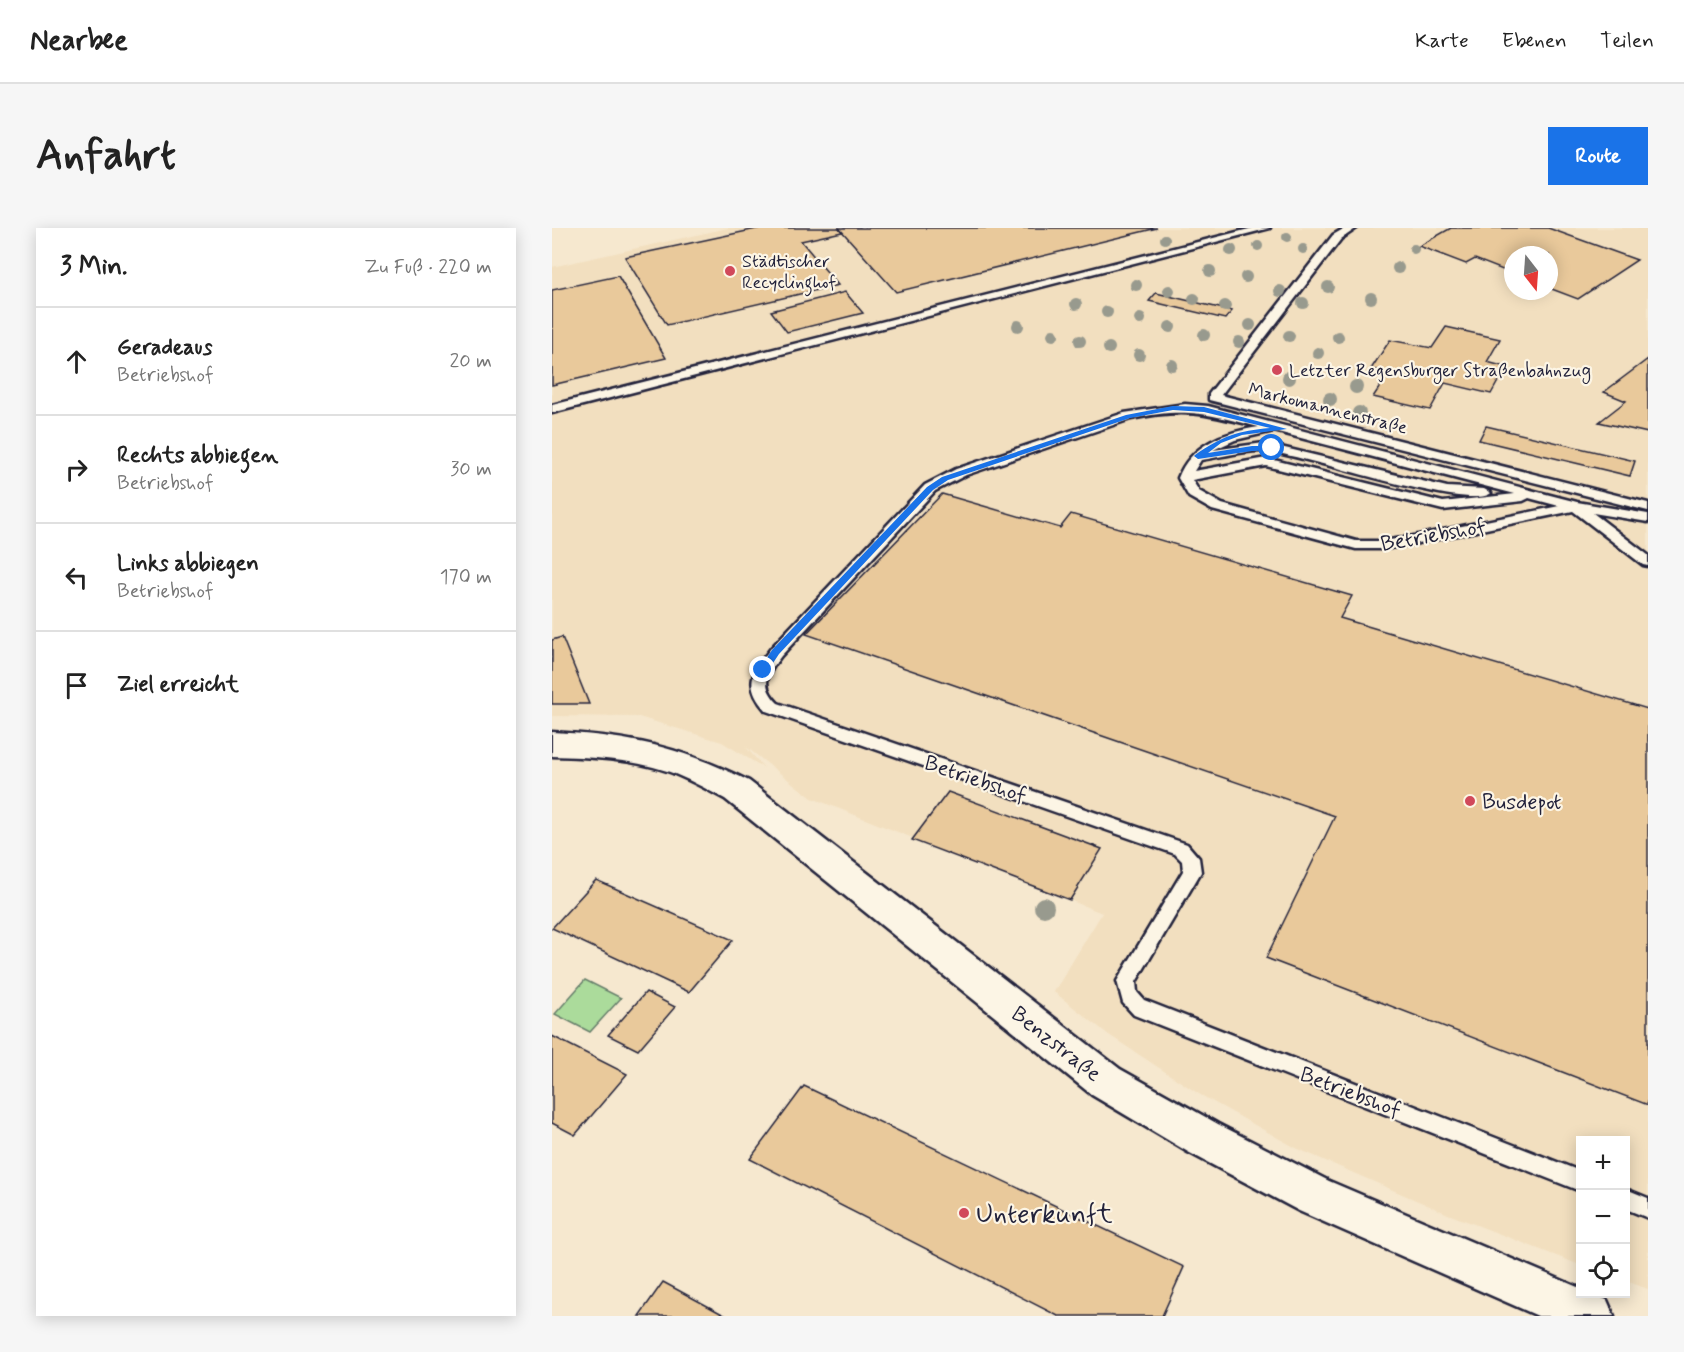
<!DOCTYPE html>
<html lang="de">
<head>
<meta charset="utf-8">
<style>
	body { margin:0; font-family:Mynerve,sans-serif; background:#f6f6f6; color:#222 }
	.controls { position:absolute; right:18px; bottom:18px; display:grid; overflow:hidden; border-radius:0px; box-shadow:0 3px 15px #0003 }
	.controls button { width:54px; height:54px; display:grid; place-items:center; padding:0; border:0; border-bottom:2px solid #e0e0e0; background:#fff; color:#222; font:30px sans-serif }
	.compass { position:absolute; left:952px; top:18px; width:54px; height:54px; border-radius:50%; background:#fff; box-shadow:0 3px 15px #0003; rotate:163deg }
	.stop { position:absolute; width:18px; height:18px; margin:-14px; border:4px solid #1a73e8; border-radius:50%; background:#fff }
	.stop.end { background:#1a73e8; border-color:#fff; box-shadow:0 2px 6px #0008 }
	.list { margin:0; padding:0; list-style:none }
	h2 { display:flex; justify-content:space-between; align-items:center; height:78px; margin:0; padding:0 24px; font-size:26px }
	h2 small { font-size:20px; font-weight:400; color:#767676 }
	.list li { display:grid; grid-template-columns:39px 1fr auto; gap:18px; align-items:center; box-sizing:border-box; height:108px; padding:0 24px; border-top:2px solid #e0e0e0 }
	.list b { display:block; font-size:22px; white-space:nowrap }
	.list p { margin:0; font-size:20px; white-space:nowrap; color:#767676 }
	.list em { font-size:20px; font-style:normal; color:#767676 }
	.icon { flex:none; width:33px; height:33px; fill:none; stroke:currentColor; stroke-width:2; stroke-linecap:round; stroke-linejoin:round }
	.map { position:relative; flex:none; width:1096px; height:1088px; overflow:hidden; border-radius:0px }
	header { display:flex; align-items:center; gap:36px; box-sizing:border-box; height:84px; padding:0 30px; background:#fff; border-bottom:2px solid #e0e0e0 }
	header strong { font-size:28px }
	nav { display:flex; gap:33px; margin-inline-start:auto; font-size:21px }
	.intro { display:flex; align-items:center; justify-content:space-between; box-sizing:border-box; height:144px; padding:0 36px }
	h1 { margin:0; font-size:42px }
	.button { padding:15px 27px; border-radius:0px; background:#1a73e8; color:#fff; font-size:21px; font-weight:700 }
	main { display:flex; gap:36px; padding:0 36px }
	aside { flex:1; background:#fff; border-radius:0px; box-shadow:0 3px 15px #0003 }
	.map>svg:first-child { display:block }
	.built { fill:#f2dfbf; fill-rule:evenodd }
	.green { fill:#abdb9b; stroke:#667e6b; stroke-width:1.5 }
	.building { fill:#e9c99b; stroke:#22223b; stroke-width:1.5 }
	.lines { fill:none; stroke-linecap:round; stroke-linejoin:round }
	.lane-casing { stroke:#22223b; stroke-width:5 }
	.street-casing { stroke:#22223b; stroke-width:5 }
	.lane { fill:#fcf5e5; fill-rule:evenodd }
	.street { fill:#fcf5e5; fill-rule:evenodd }
	.tree { fill:#989a8e }
	.route { fill:#1a73e8 }
	.poi-dot { fill:#d1495b; stroke:#fcf5e5; stroke-width:2 }
	.labels { text-anchor:middle; stroke-width:4.5; stroke-linejoin:round; paint-order:stroke }
	.far-poi-label { font-size:18px; fill:#22223b; stroke:#fcf5e5; text-anchor:start }
	.far-street-label { font-size:18px; fill:#22223b; stroke:#fcf5e5 }
	.street-label { font-size:22px; fill:#22223b; stroke:#fcf5e5 }
	.poi-label { font-size:22px; fill:#22223b; stroke:#fcf5e5; text-anchor:start }
	.near-poi-label { font-size:27px; fill:#22223b; stroke:#fcf5e5; text-anchor:start }
</style>
</head>
<body>
<header>
<strong>Nearbee</strong>
<nav><a>Karte</a><a>Ebenen</a><a>Teilen</a></nav>
</header>
<div class="intro"><h1>Anfahrt</h1><a class="button">Route</a></div>
<main>
<aside>
<h2>3 Min.<small>Zu Fuß · 220 m</small></h2>
<ul class="list">
<li><svg class="icon" aria-label="ahead" viewBox="0 0 24 24"><path d="M12 20V5M6 11l6-6 6 6"/></svg><div><b>Geradeaus</b><p>Betriebshof</p></div><em>20 m</em></li>
<li><svg class="icon" aria-label="right" viewBox="0 0 24 24"><path d="M7 20v-9h11M14 6l5 5-5 5"/></svg><div><b>Rechts abbiegen</b><p>Betriebshof</p></div><em>30 m</em></li>
<li><svg class="icon" aria-label="left" viewBox="0 0 24 24"><path d="M17 20v-9H6M10 6l-5 5 5 5"/></svg><div><b>Links abbiegen</b><p>Betriebshof</p></div><em>170 m</em></li>
<li><svg class="icon" aria-label="arrive" viewBox="0 0 24 24"><path d="M6 21V4h12l-3 4 3 4H6"/></svg><div><b>Ziel erreicht</b></div></li>
</ul>
</aside>
<div class="map">
<svg width="1096" height="1088" viewBox="0 0 1096 1088">
	<rect width="100%" height="100%" fill="#f6e8cf"/>
	<filter id="ink" filterUnits="userSpaceOnUse"><feTurbulence type="fractalNoise" baseFrequency=".0167" numOctaves="2"/><feDisplacementMap in="SourceGraphic" scale="12" xChannelSelector="R" yChannelSelector="G"/><feConvolveMatrix kernelMatrix="1 2 1 2 8 2 1 2 1" color-interpolation-filters="sRGB"/></filter>
	<g filter="url(#ink)">
		<path class="built" d="M176 0H1096V481L788 390 800 368 519 287 508 300 390 266 254 406 783 588 715 730 1096 877V1061L1074 1053V912H1028V1037L896 986 744 920 647 866 557 807 502 764 550 685 260 570 194 519 212 540 170 514 87 489 0 488V39ZM961 27H997V63H961Z"/>
		<polygon class="green" points="33,752 69,770 38,804 3,786"/>
		<g class="building">
			<polygon points="209,0 287,0 290,4 249,13 286,57 115,97 73,29"/>
			<polygon points="287,0 605,0 344,64"/>
			<polygon points="899,0 996,0 1085,32 1026,71 997,60 997,27 961,27 961,46 923,31 914,36 867,18"/>
			<polygon points="66,48 114,130 0,157 0,62"/>
			<polygon points="293,64 311,85 235,104 219,83"/>
			<polygon points="604,65 680,83 673,91 597,73"/>
			<polygon points="894,99 948,111 935,134 954,139 939,166 893,155 878,182 821,169 837,145 819,141 838,112 880,120"/>
			<polygon points="1096,131 1096,205 1047,194 1074,173 1052,164"/>
			<polygon points="934,198 1083,233 1078,248 927,212"/>
			<polygon points="390,266 508,300 519,286 800,368 788,390 1096,481 1096,877 714,730 783,588 254,406"/>
			<polygon points="10,409 37,476 0,476 0,412"/>
			<polygon points="396,564 550,621 518,672 360,612"/>
			<polygon points="44,652 181,712 137,764 0,700"/>
			<polygon points="94,764 123,779 86,822 56,807"/>
			<polygon points="0,808 75,846 23,907 0,895"/>
			<polygon points="252,858 632,1039 610,1088 506,1088 198,931"/>
			<polygon points="111,1054 174,1088 87,1088"/>
		</g>
		<g class="lines">
			<defs>
				<g id="lane">
					<polygon points="701,0 718,0 0,185 0,177"/>
					<polygon points="793,0 805,0 789,11 669,167 1096,275 1096,283 657,172 657,166 781,7"/>
					<path d="M633 176 656 178 1025 274 1096 286V294L1041 285 1096 327V338L1091 337 1021 283 857 317 831 321H804L660 282 637 269 626 250C639 216 673 204 707 199 656 186 633 179 579 191L414 247 383 263 229 428C216 446 207 456 226 475L635 616 647 630 649 644 584 754 585 764 592 772 1028 943V963L582 787 571 775 565 753 631 643 630 633 623 626 214 483C191 457 200 445 219 420L373 257 404 241 572 185ZM722 203 963 266 891 274 714 230 642 243 649 232C669 229 693 222 712 223 748 225 919 285 939 265L932 261 895 259 712 215 661 222 683 212ZM714 238 891 282 971 273 977 270 1007 278 857 309 831 313H804L670 276 647 263 640 252Z"/>
					<polygon points="1074,961 1096,970 1096,990 1074,981"/>
				</g>
				<path id="street" d="M0 504C78 508 126 518 197 553L568 841 666 896 777 953 1028 1060V1066H1040L1055 1072 1062 1088H986L747 983 636 924 540 867 173 571C154 561 135 550 115 543 79 531 38 529 0 528Z"/>
			</defs>
			<use href="#lane" class="lane-casing"/>
			<use href="#street" class="street-casing"/>
			<use href="#lane" class="lane"/>
			<use href="#street" class="street"/>
		</g>
		<g class="tree">
			<circle cx="735" cy="9" r="5"/>
			<circle cx="613" cy="11" r="5"/>
			<circle cx="706" cy="18" r="5"/>
			<circle cx="751" cy="21" r="5"/>
			<circle cx="862" cy="21" r="5"/>
			<circle cx="679" cy="22" r="6"/>
			<circle cx="846" cy="40" r="6"/>
			<circle cx="658" cy="43" r="6"/>
			<circle cx="694" cy="49" r="6"/>
			<circle cx="584" cy="57" r="6"/>
			<circle cx="776" cy="59" r="6"/>
			<circle cx="617" cy="63" r="6"/>
			<circle cx="728" cy="63" r="6"/>
			<circle cx="819" cy="70" r="6"/>
			<circle cx="642" cy="71" r="6"/>
			<circle cx="751" cy="75" r="6"/>
			<circle cx="524" cy="76" r="6"/>
			<circle cx="673" cy="78" r="6"/>
			<circle cx="555" cy="84" r="6"/>
			<circle cx="588" cy="91" r="6"/>
			<circle cx="698" cy="97" r="6"/>
			<circle cx="466" cy="98" r="6"/>
			<circle cx="618" cy="99" r="6"/>
			<circle cx="501" cy="107" r="6"/>
			<circle cx="652" cy="107" r="6"/>
			<circle cx="737" cy="108" r="6"/>
			<circle cx="786" cy="109" r="6"/>
			<circle cx="528" cy="113" r="6"/>
			<circle cx="687" cy="114" r="6"/>
			<circle cx="557" cy="120" r="6"/>
			<circle cx="766" cy="125" r="6"/>
			<circle cx="587" cy="127" r="6"/>
			<circle cx="620" cy="137" r="6"/>
			<circle cx="737" cy="150" r="7"/>
			<circle cx="804" cy="159" r="7"/>
			<circle cx="778" cy="171" r="7"/>
			<circle cx="807" cy="185" r="7"/>
			<circle cx="492" cy="679" r="10"/>
		</g>
	</g>
	<path class="route" d="M621 178 652 179 735 201 690 207 669 215 656 225 700 218H720L723 219V222L700 223 646 231 642 228 643 227C670 208 686 203 718 200L652 184 621 182 578 190 396 252 381 262 227 426 215 444H208L207 442 220 422 375 259 390 249 574 187Z"/>
	<g class="poi-dot">
		<circle cx="178" cy="43" r="6"/>
		<circle cx="725" cy="142" r="6"/>
		<circle cx="918" cy="573" r="6"/>
		<circle cx="412" cy="985" r="6"/>
	</g>
	<g class="labels">
		<g class="far-poi-label">
			<text x="190" y="39">Städtischer<tspan x="190" dy="21">Recyclinghof</tspan></text>
			<text x="737" y="148">Letzter Regensburger Straßenbahnzug</text>
		</g>
		<g class="far-street-label">
			<text transform="translate(776 180) rotate(14)" y="6">Markomannenstraße</text>
		</g>
		<g class="street-label">
			<text transform="translate(881 306) rotate(-10)" y="8">Betriebshof</text>
			<text transform="translate(424 550) rotate(19)" y="8">Betriebshof</text>
			<text transform="translate(505 815) rotate(38)" y="8">Benzstraße</text>
			<text transform="translate(799 863) rotate(21)" y="8">Betriebshof</text>
		</g>
		<g class="poi-label">
			<text x="930" y="581">Busdepot</text>
		</g>
		<g class="near-poi-label">
			<text x="424" y="994">Unterkunft</text>
		</g>
	</g>
</svg>
<div class="controls">
<button>+</button>
<button>−</button>
<button><svg class="icon" aria-label="locate" viewBox="0 0 24 24"><circle cx="12" cy="12" r="6"/><path d="M12 2v4M12 18v4M2 12h4M18 12h4"/></svg></button>
</div>
<svg class="compass" viewBox="-18 -18 36 36"><path d="M0-13l5 13h-10z" fill="#e53935"/><path d="M0 13l5-13h-10z" fill="#767676"/></svg>
<div class="stop" style="left:720px;top:220px"></div>
<div class="stop end" style="left:211px;top:442px"></div>
</div>
</main>
</body>
</html>
